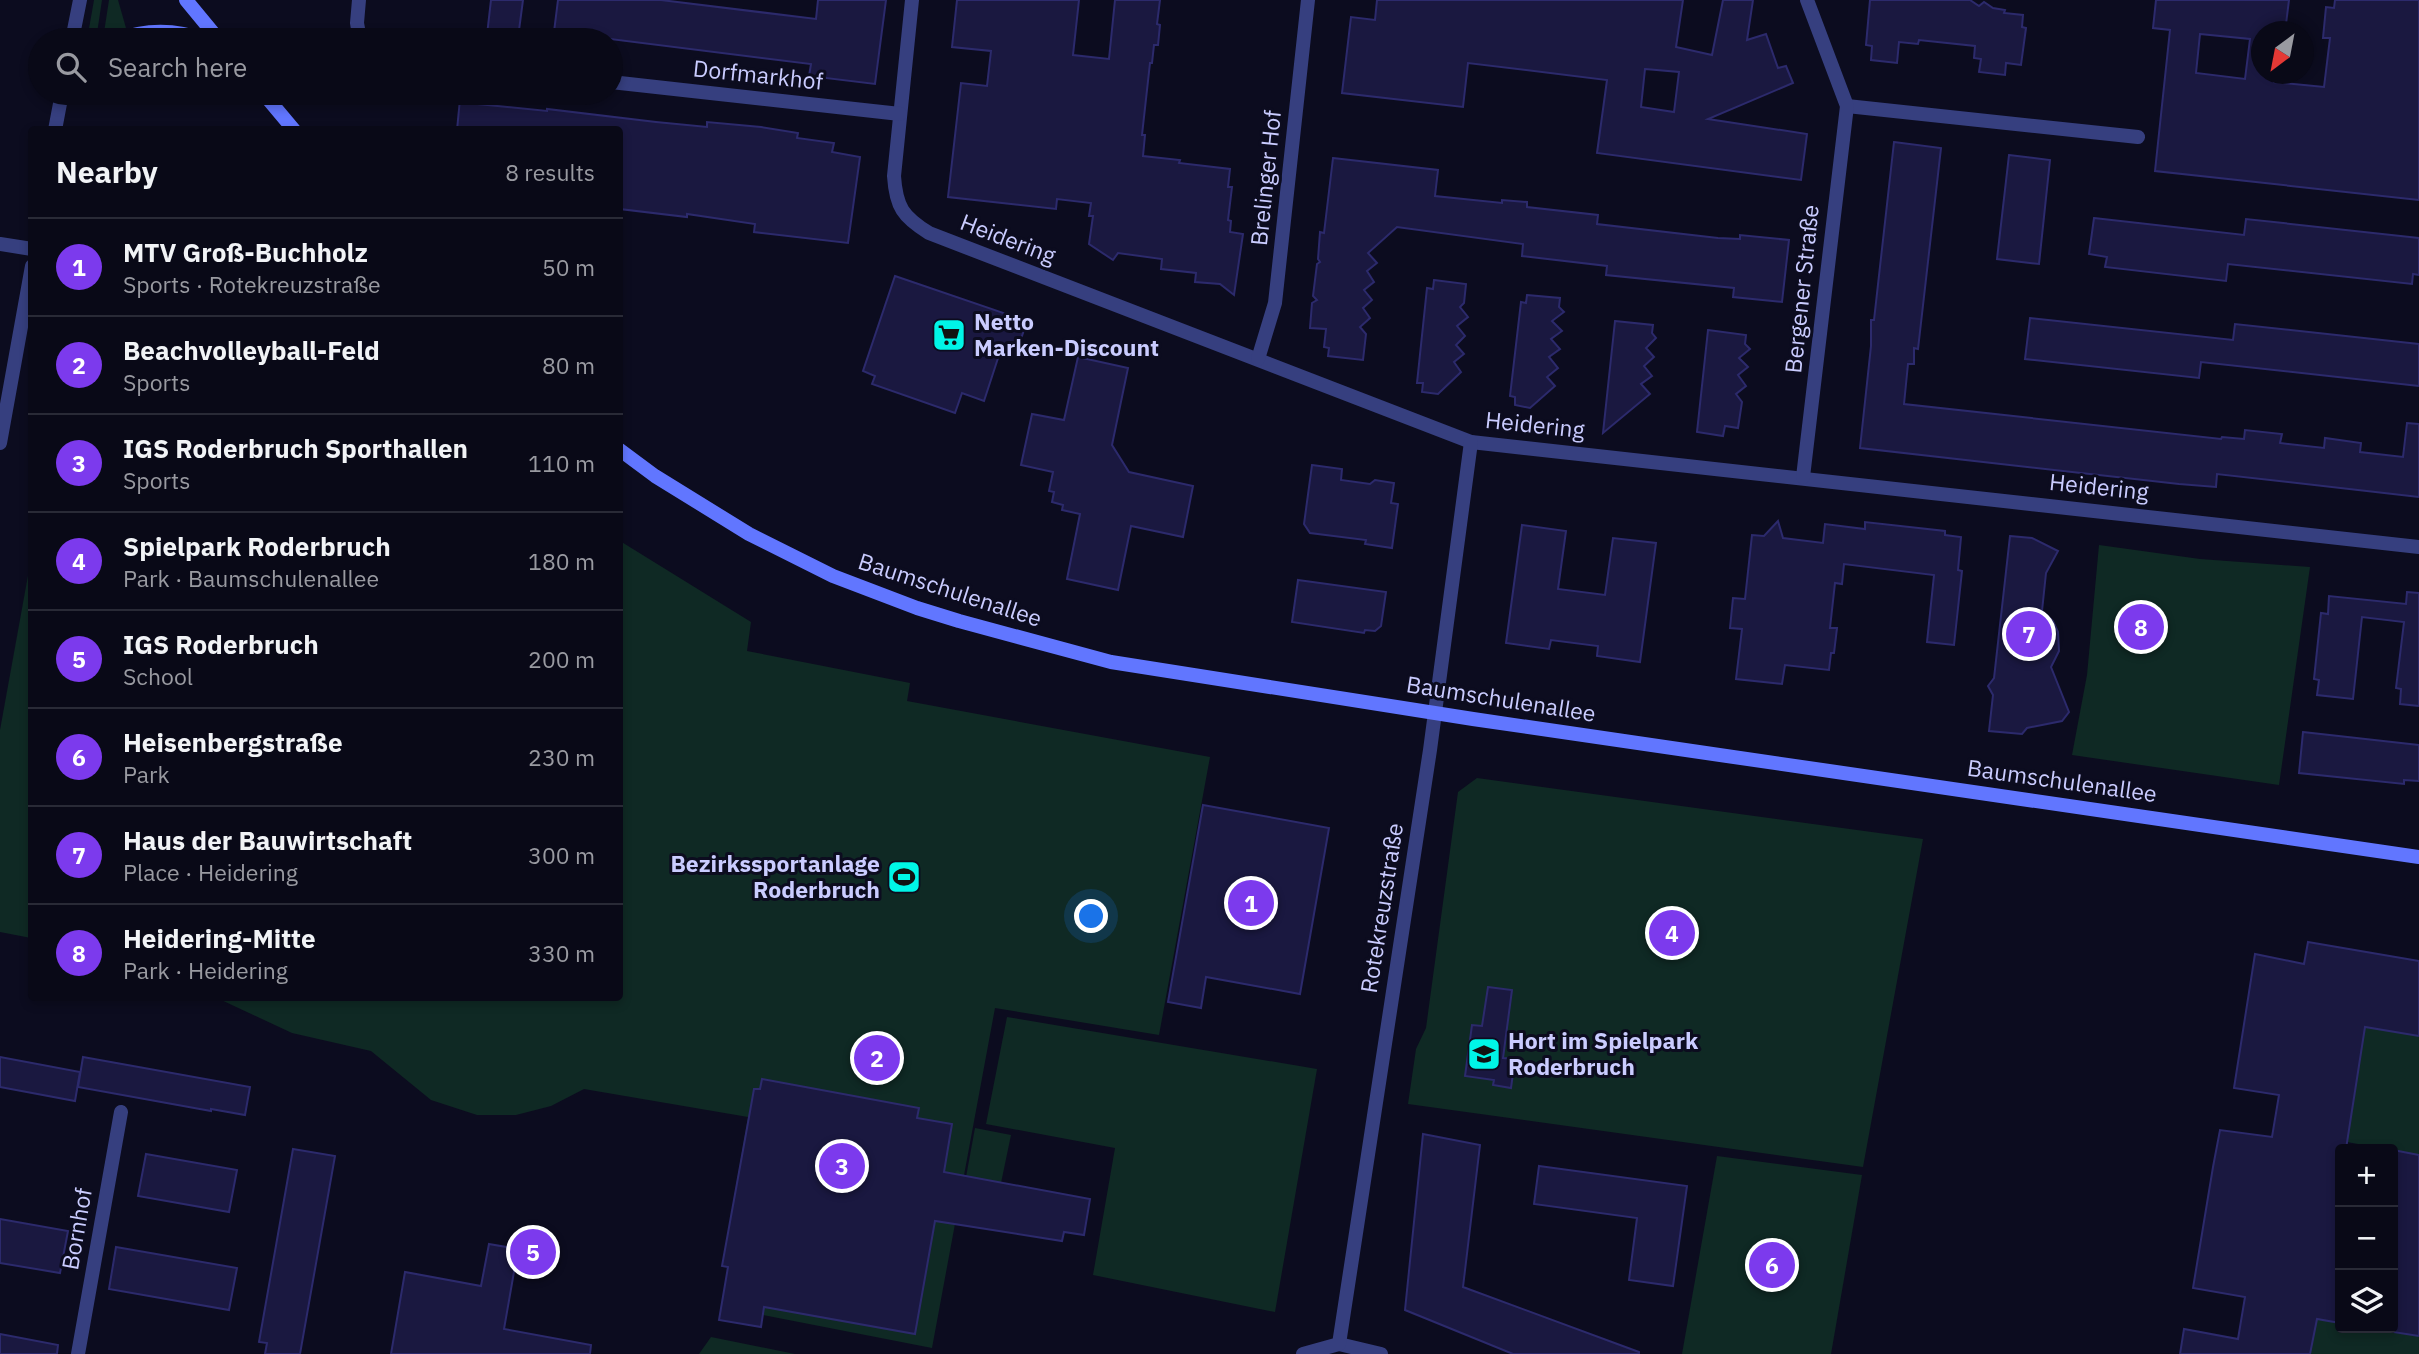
<!DOCTYPE html>
<html lang="en">
<head>
<meta charset="utf-8">
<style>
	body { margin:0; font-family:"IBM Plex Sans",sans-serif; background:#171724; color:#f1f3f6 }
	.controls { position:absolute; right:21px; bottom:21px; display:grid; overflow:hidden; border-radius:7px; box-shadow:0 4px 10px #0003 }
	.controls button { width:63px; height:63px; display:grid; place-items:center; padding:0; border:0; border-bottom:2px solid #292a36; background:#090917; color:#f1f3f6; font:35px sans-serif }
	.compass { position:absolute; left:2251px; top:21px; width:63px; height:63px; border-radius:50%; background:#090917; box-shadow:0 4px 10px #0003; rotate:212deg }
	.you { position:absolute; left:1092px; top:917px; width:24px; height:24px; margin:-18px; border:5px solid #fff; border-radius:50%; background:#1a73e8; box-shadow:0 0 0 10px #1a73e833 }
	.badge { display:grid; place-items:center; width:46px; height:46px; border-radius:50%; background:#7c3aed; color:#fff; font-size:23px; font-weight:700 }
	.pin { position:absolute; translate:-50% -50%; border:4px solid #fff; box-shadow:0 2px 7px #0006 }
	.list { margin:0; padding:0; list-style:none }
	h2 { display:flex; justify-content:space-between; align-items:center; height:91px; margin:0; padding:0 28px; font-size:30px }
	h2 small { font-size:23px; font-weight:400; color:#999aa1 }
	.list li { display:grid; grid-template-columns:46px 1fr auto; gap:21px; align-items:center; box-sizing:border-box; height:98px; padding:0 28px; border-top:2px solid #292a36 }
	.list b { display:block; font-size:26px; white-space:nowrap }
	.list p { margin:0; font-size:23px; white-space:nowrap; color:#999aa1 }
	.list em { font-size:23px; font-style:normal; color:#999aa1 }
	.icon { flex:none; width:38px; height:38px; fill:none; stroke:currentColor; stroke-width:2; stroke-linecap:round; stroke-linejoin:round }
	.map { position:relative; flex:none; width:2419px; height:1354px; overflow:hidden }
	.search { position:absolute; background:#090917; box-shadow:0 4px 10px #0003; left:28px; top:28px; width:595px; height:77px; display:flex; align-items:center; gap:18px; box-sizing:border-box; padding:0 24px; border-radius:38px; color:#999aa1; font-size:26px }
	.panel { position:absolute; background:#090917; box-shadow:0 4px 10px #0003; left:28px; top:126px; width:595px; height:875px; border-radius:7px }
	.map>svg:first-child { display:block }
	.green { fill:#0f2924 }
	.building { fill:#1a1840; stroke:#2c2a6c; stroke-width:2; fill-rule:evenodd }
	.lines { fill:none; stroke-linecap:round; stroke-linejoin:round }
	.minor { stroke:#363f7f; stroke-width:14 }
	.tertiary { stroke:#363f7f; stroke-width:14 }
	.secondary { stroke:#6176ff; stroke-width:14 }
	.labels { text-anchor:middle; stroke-width:6; stroke-linejoin:round; paint-order:stroke }
	.street-label { font-size:23px; fill:#caccff; stroke:#0c0c1f }
	.poi-label { font-size:23px; font-weight:bold; fill:#caccff; stroke:#0c0c1f; text-anchor:start }
</style>
</head>
<body>
<div class="map">
<svg width="2419" height="1354" viewBox="0 0 2419 1354">
	<rect width="100%" height="100%" fill="#0c0c1f"/>
	<g class="green">
		<polygon points="94,0 102,0 96,40 87,40"/>
		<polygon points="109,0 118,0 126,28 103,39"/>
		<polygon points="620,541 751,622 747,651 910,683 907,701 1210,757 1159,1035 995,1008 932,1348 763,1315 761,1327 719,1320 728,1267 722,1266 748,1117 584,1089 551,1106 516,1115 477,1115 431,1100 371,1051 292,1033 217,998 620,998"/>
		<polygon points="2099,545 2200,559 2310,567 2279,785 2072,755 2087,675"/>
		<polygon points="31,559 31,938 0,932 0,730"/>
		<polygon points="1477,778 1923,839 1863,1167 1408,1104 1416,1049 1426,1028 1458,792"/>
		<polygon points="1007,1017 1317,1069 1275,1312 1093,1275 1115,1148 986,1124"/>
		<polygon points="2365,1027 2419,1036 2419,1155 2347,1142"/>
		<polygon points="975,1128 1011,1135 1001,1183 966,1177"/>
		<polygon points="1717,1156 1862,1175 1831,1354 1682,1354"/>
		<polygon points="2317,1319 2340,1323 2340,1328 2368,1328 2419,1336 2419,1354 2310,1354"/>
		<polygon points="711,1337 795,1354 699,1354"/>
	</g>
	<g class="building">
		<polygon points="491,0 523,0 518,38 487,35"/>
		<polygon points="558,0 661,0 816,19 818,0 886,0 875,84 809,76 811,64 554,32"/>
		<polygon points="957,0 1079,0 1073,55 1109,59 1115,0 1160,0 1157,24 1160,25 1158,45 1154,45 1152,63 1150,63 1142,135 1145,135 1143,156 1180,160 1179,163 1230,169 1228,187 1232,187 1228,220 1231,221 1230,232 1243,234 1234,295 1220,284 1195,282 1196,273 1161,269 1162,259 1118,253 1113,260 1089,244 1093,216 1089,216 1091,203 1057,199 1056,209 948,197 961,83 987,86 991,51 952,47"/>
		<path d="M1377 0H1683L1676 47 1712 55 1723 0H1753L1747 40 1766 34 1778 68 1786 66 1793 83 1708 119 1807 134 1801 180 1597 153 1607 80 1468 63 1463 107 1342 93 1351 17 1375 20ZM1645 69 1679 72 1674 112 1641 107Z"/>
		<polygon points="1870,0 1970,0 1979,6 1984,2 1993,8 2005,10 2004,13 2023,15 2022,27 2026,28 2021,65 2006,63 2005,75 1979,72 1981,59 1974,58 1975,46 1919,40 1918,44 1899,42 1897,63 1871,60 1872,46 1866,45"/>
		<path d="M2156 0H2289L2285 32H2262V74H2275L2274 82 2324 87 2330 38H2323L2326 7 2334 8 2335 0H2419V200L2155 171 2170 30 2153 28ZM2200 34 2250 39 2245 79 2196 73Z"/>
		<polygon points="460,99 478,101 478,104 547,111 547,109 656,122 707,127 707,122 761,127 798,133 797,138 834,143 832,152 860,157 848,243 754,232 755,224 687,214 687,217 620,209 620,130 457,130"/>
		<polygon points="1894,142 1941,148 1918,349 1914,348 1914,364 1908,364 1904,404 2221,439 2222,437 2244,439 2245,430 2282,434 2280,443 2324,448 2325,438 2361,443 2360,452 2403,457 2407,423 2419,424 2419,497 2217,474 2216,487 2179,484 1860,448 1871,346 1871,320 1874,320"/>
		<polygon points="2009,155 2050,160 2039,264 1997,259"/>
		<polygon points="1333,158 1438,170 1435,196 1502,203 1502,200 1527,202 1527,207 1598,215 1597,224 1718,238 1740,239 1740,235 1789,240 1782,302 1733,297 1734,288 1606,275 1607,266 1522,256 1523,244 1397,227 1368,253 1377,263 1367,271 1374,282 1364,290 1372,300 1363,308 1370,318 1360,327 1366,334 1363,360 1328,356 1329,348 1324,347 1326,329 1310,328 1312,303 1317,300 1313,296 1317,264 1320,262 1318,259 1320,232 1324,233"/>
		<polygon points="2094,218 2244,235 2246,219 2419,238 2419,275 2413,274 2412,284 2228,264 2226,281 2105,267 2107,257 2089,254"/>
		<polygon points="895,276 1027,321 1016,354 1001,349 984,401 962,393 955,413 872,384 875,376 863,371"/>
		<polygon points="1434,280 1466,284 1464,303 1460,307 1468,317 1457,326 1465,336 1456,345 1464,354 1454,362 1461,372 1438,394 1422,392 1423,383 1417,383 1427,288 1433,289"/>
		<polygon points="1527,295 1560,298 1559,307 1564,312 1552,321 1562,331 1551,339 1560,349 1549,357 1558,368 1547,377 1555,386 1530,408 1515,405 1515,397 1510,396 1521,302 1526,303"/>
		<polygon points="2030,318 2233,340 2235,324 2419,344 2419,386 2201,362 2199,378 2025,359"/>
		<polygon points="1615,321 1653,325 1652,333 1656,338 1646,348 1654,357 1644,366 1652,376 1641,384 1650,394 1603,433"/>
		<polygon points="1708,330 1746,335 1745,344 1750,349 1739,358 1748,367 1738,375 1746,386 1736,394 1742,402 1738,428 1725,426 1723,436 1697,432"/>
		<polygon points="1078,357 1128,368 1112,445 1129,472 1193,486 1183,537 1131,526 1118,590 1067,579 1080,514 1062,510 1063,505 1052,502 1054,492 1049,491 1053,472 1021,465 1032,414 1064,420"/>
		<polygon points="1312,465 1342,469 1341,480 1370,484 1375,480 1394,483 1391,503 1398,504 1392,548 1365,544 1366,540 1310,533 1304,524"/>
		<polygon points="1778,521 1783,538 1823,543 1825,524 1865,529 1865,522 1945,531 1945,535 1961,537 1958,570 1962,571 1954,645 1927,642 1934,575 1844,564 1842,584 1835,583 1830,628 1837,628 1834,653 1831,653 1829,670 1785,665 1782,684 1736,679 1742,629 1730,628 1733,598 1745,599 1752,535 1764,536"/>
		<polygon points="1522,525 1566,531 1558,589 1605,595 1613,538 1656,543 1640,662 1597,656 1598,646 1551,640 1549,649 1506,643"/>
		<polygon points="2010,536 2032,538 2058,551 2046,573 2042,611 2053,621 2058,632 2059,651 2051,667 2069,712 2062,721 2027,728 2022,734 1989,731 1993,695 1988,686 1994,678"/>
		<polygon points="1298,580 1386,592 1381,626 1375,631 1365,630 1364,633 1292,622"/>
		<polygon points="2407,592 2419,593 2419,706 2400,704 2401,689 2396,688 2404,622 2362,617 2353,699 2317,695 2319,680 2314,679 2321,613 2328,614 2329,596 2406,604"/>
		<polygon points="2303,732 2419,745 2419,781 2404,780 2404,784 2299,773"/>
		<polygon points="1203,805 1329,828 1300,994 1206,977 1201,1008 1168,1002"/>
		<polygon points="2308,942 2419,961 2419,1036 2365,1027 2346,1149 2340,1149 2340,1323 2317,1319 2310,1354 2180,1354 2184,1329 2238,1339 2245,1297 2193,1288 2213,1167 2220,1130 2272,1137 2279,1095 2234,1088 2255,954 2304,964"/>
		<polygon points="1488,987 1512,990 1503,1058 1515,1059 1511,1088 1493,1085 1494,1080 1465,1076 1472,1025 1482,1026"/>
		<polygon points="0,1057 80,1072 75,1101 0,1087"/>
		<polygon points="83,1057 250,1087 245,1115 211,1109 211,1111 78,1087"/>
		<polygon points="762,1079 919,1108 917,1118 952,1124 944,1172 1090,1199 1084,1235 1064,1232 1062,1241 935,1221 915,1334 764,1307 761,1327 719,1320 728,1267 722,1266 749,1117 754,1089 760,1089"/>
		<polygon points="1423,1134 1480,1145 1463,1287 1639,1352 1639,1354 1513,1354 1405,1310"/>
		<polygon points="293,1149 335,1156 300,1354 265,1354 267,1343 259,1342"/>
		<polygon points="2393,1150 2419,1155 2419,1336 2393,1332"/>
		<polygon points="146,1154 237,1170 229,1212 138,1196"/>
		<polygon points="1539,1166 1687,1186 1673,1286 1629,1280 1637,1218 1534,1204"/>
		<polygon points="0,1219 68,1231 60,1273 0,1263"/>
		<polygon points="489,1244 518,1249 504,1329 591,1345 590,1354 391,1354 405,1272 481,1286"/>
		<polygon points="116,1247 237,1268 229,1310 109,1289"/>
		<polygon points="0,1334 58,1345 57,1354 0,1354"/>
	</g>
	<g class="lines">
		<g class="minor">
			<polyline points="359,0 357,23 360,40"/>
			<path d="M912 0 894 176C896 207 903 217 929 233L1471 442 2419 547"/>
			<polyline points="611,82 900,114"/>
			<polyline points="1847,106 2138,137"/>
			<polyline points="0,244 32,249"/>
			<polyline points="1258,359 1275,303 1308,0"/>
			<polyline points="1803,477 1847,106 1807,0"/>
			<polyline points="1339,1344 1381,1354"/>
			<polyline points="78,1354 121,1112"/>
			<polyline points="1303,1354 1339,1344 1430,750 1471,442"/>
		</g>
		<g class="tertiary">
			<polyline points="72,40 80,0"/>
			<polyline points="55,130 62,93"/>
			<polyline points="0,443 32,266"/>
		</g>
		<g class="secondary">
			<polyline points="186,0 219,40"/>
			<path d="M117 40C145 29 176 29 204 40"/>
			<polyline points="263,93 294,130"/>
			<polyline points="620,450 655,476 749,534 833,576 917,608 959,621 1111,662 1473,719 2419,857"/>
		</g>
	</g>
	<defs>
		<symbol id="supermarket-square" viewBox="-11 -11 22 22"><rect x="-9" y="-9" width="18" height="18" rx="4" fill="#00f5e7" stroke="#0c0c1f"/><path d="M-6-5.5h2.5l.6 2H6L4.5 2H-2.5L-4.4-4H-6ZM-1.5 3.2a1.3 1.3 0 1 0 .1 0ZM3 3.2a1.3 1.3 0 1 0 .1 0Z" fill="#111"/></symbol>
		<symbol id="stadium-square" viewBox="-11 -11 22 22"><rect x="-9" y="-9" width="18" height="18" rx="4" fill="#00f5e7" stroke="#0c0c1f"/><path d="M0-5a6.5 5 0 1 0 0 10a6.5 5 0 1 0 0-10ZM-3.5-1.8h7v3.6h-7Z" fill="#111"/></symbol>
		<symbol id="school-square" viewBox="-11 -11 22 22"><rect x="-9" y="-9" width="18" height="18" rx="4" fill="#00f5e7" stroke="#0c0c1f"/><path d="M0-5L7-2L0 1L-7-2ZM-4 1L0 2.5L4 1V4Q0 6-4 4Z" fill="#111"/></symbol>
	</defs>
	<g fill-rule="evenodd">
		<use href="#supermarket-square" x="930" y="316" width="38" height="38"/>
		<use href="#stadium-square" x="885" y="858" width="38" height="38"/>
		<use href="#school-square" x="1465" y="1035" width="38" height="38"/>
	</g>
	<g class="labels">
		<g class="street-label">
			<text transform="translate(758 75) rotate(6)" y="8">Dorfmarkhof</text>
			<text transform="translate(1266 178) rotate(-84)" y="8">Brelinger Hof</text>
			<text transform="translate(1008 239) rotate(21)" y="8">Heidering</text>
			<text transform="translate(1802 289) rotate(-84)" y="8">Bergener Straße</text>
			<text transform="translate(1535 425) rotate(6)" y="8">Heidering</text>
			<text transform="translate(2099 487) rotate(6)" y="8">Heidering</text>
			<text transform="translate(950 590) rotate(18)" y="8">Baumschulenallee</text>
			<text transform="translate(1501 699) rotate(9)" y="8">Baumschulenallee</text>
			<text transform="translate(2062 781) rotate(8)" y="8">Baumschulenallee</text>
			<text transform="translate(1382 908) rotate(-81)" y="8">Rotekreuzstraße</text>
			<text transform="translate(77 1229) rotate(-80)" y="8">Bornhof</text>
		</g>
		<g class="poi-label">
			<text x="974" y="330">Netto<tspan x="974" dy="26">Marken-Discount</tspan></text>
			<text x="880" y="872" text-anchor="end">Bezirkssportanlage<tspan x="880" dy="26">Roderbruch</tspan></text>
			<text x="1508" y="1049">Hort im Spielpark<tspan x="1508" dy="26">Roderbruch</tspan></text>
		</g>
	</g>
</svg>
<div class="controls">
<button>+</button>
<button>−</button>
<button><svg class="icon" aria-label="layers" viewBox="0 0 24 24"><path d="M12 4l9 5-9 5-9-5zM3 14l9 5 9-5"/></svg></button>
</div>
<svg class="compass" viewBox="-18 -18 36 36"><path d="M0-13l5 13h-10z" fill="#e53935"/><path d="M0 13l5-13h-10z" fill="#999aa1"/></svg>
<div class="you"></div>
<div class="pin badge" style="left:1251px;top:903px">1</div>
<div class="pin badge" style="left:877px;top:1058px">2</div>
<div class="pin badge" style="left:842px;top:1166px">3</div>
<div class="pin badge" style="left:1672px;top:933px">4</div>
<div class="pin badge" style="left:533px;top:1252px">5</div>
<div class="pin badge" style="left:1772px;top:1265px">6</div>
<div class="pin badge" style="left:2029px;top:634px">7</div>
<div class="pin badge" style="left:2141px;top:627px">8</div>
<div class="search"><svg class="icon" aria-label="search" viewBox="0 0 24 24"><circle cx="10" cy="10" r="6"/><path d="M15 15l6 6"/></svg>Search here</div>
<section class="panel">
<h2>Nearby<small>8 results</small></h2>
<ul class="list">
<li><span class="badge">1</span><div><b>MTV Groß-Buchholz</b><p>Sports · Rotekreuzstraße</p></div><em>50 m</em></li>
<li><span class="badge">2</span><div><b>Beachvolleyball-Feld</b><p>Sports</p></div><em>80 m</em></li>
<li><span class="badge">3</span><div><b>IGS Roderbruch Sporthallen</b><p>Sports</p></div><em>110 m</em></li>
<li><span class="badge">4</span><div><b>Spielpark Roderbruch</b><p>Park · Baumschulenallee</p></div><em>180 m</em></li>
<li><span class="badge">5</span><div><b>IGS Roderbruch</b><p>School</p></div><em>200 m</em></li>
<li><span class="badge">6</span><div><b>Heisenbergstraße</b><p>Park</p></div><em>230 m</em></li>
<li><span class="badge">7</span><div><b>Haus der Bauwirtschaft</b><p>Place · Heidering</p></div><em>300 m</em></li>
<li><span class="badge">8</span><div><b>Heidering-Mitte</b><p>Park · Heidering</p></div><em>330 m</em></li>
</ul>
</section>
</div>
</body>
</html>
